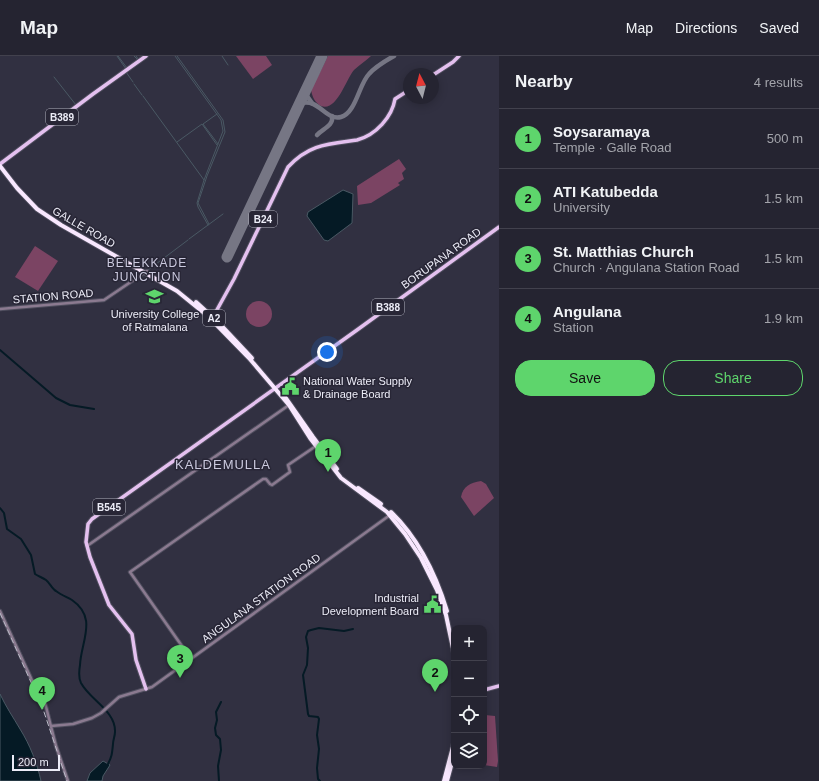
<!DOCTYPE html>
<html lang="en">
<head>
<meta charset="utf-8">
<style>
	body { margin:0; font-family:Helvetica,sans-serif; background:#31303d; color:#f1f3f6 }
	.controls { position:absolute; right:12px; bottom:12px; display:grid; overflow:hidden; border-radius:8px; box-shadow:0 2px 10px #0003 }
	.controls button { width:36px; height:36px; display:grid; place-items:center; padding:0; border:0; border-bottom:1px solid #42414d; background:#252431; color:#f1f3f6; font:20px sans-serif }
	.compass { position:absolute; left:403px; top:12px; width:36px; height:36px; border-radius:50%; background:#252431; box-shadow:0 2px 10px #0003; rotate:353deg }
	.scale { position:absolute; left:12px; bottom:10px; width:48px; box-sizing:border-box; padding-left:4px; border:2px solid #ececf7; border-top:0; font-size:11px; line-height:14px; white-space:nowrap; color:#ececf7; -webkit-text-stroke:3px #282636; paint-order:stroke }
	.you { position:absolute; left:327px; top:296px; width:14px; height:14px; margin:-10px; border:3px solid #fff; border-radius:50%; background:#1a73e8; box-shadow:0 0 0 6px #1a73e833 }
	.badge { display:grid; place-items:center; width:26px; height:26px; border-radius:50%; background:#5ed56c; color:#111; font-size:13px; font-weight:700 }
	.pin { position:absolute; translate:-50% -33px; filter:drop-shadow(0 1px 2px #0008) }
	.pin::after { content:''; position:absolute; top:21px; width:14px; height:12px; background:inherit; clip-path:polygon(0 0,100% 0,50% 100%) }
	.list { margin:0; padding:0; list-style:none }
	h2 { display:flex; justify-content:space-between; align-items:center; height:52px; margin:0; padding:0 16px; font-size:17px }
	h2 small { font-size:13px; font-weight:400; color:#a3a4ab }
	.list li { display:grid; grid-template-columns:26px 1fr auto; gap:12px; align-items:center; box-sizing:border-box; height:60px; padding:0 16px; border-top:1px solid #42414d }
	.list b { display:block; font-size:15px; white-space:nowrap }
	.list p { margin:0; font-size:13px; white-space:nowrap; color:#a3a4ab }
	.list em { font-size:13px; font-style:normal; color:#a3a4ab }
	.actions { display:flex; gap:8px; padding:12px 16px }
	.actions a { flex:1; padding:9px 0; border:1px solid #5ed56c; border-radius:16px; text-align:center; font-size:14px; color:#5ed56c }
	.actions .main { background:#5ed56c; color:#111 }
	.icon { flex:none; width:22px; height:22px; fill:none; stroke:currentColor; stroke-width:2; stroke-linecap:round; stroke-linejoin:round }
	.map { position:relative; flex:none; width:499px; height:725px; overflow:hidden }
	header { display:flex; align-items:center; gap:24px; box-sizing:border-box; height:56px; padding:0 20px; background:#252431; border-bottom:1px solid #42414d }
	header strong { font-size:19px }
	nav { display:flex; gap:22px; margin-inline-start:auto; font-size:14px }
	main { display:flex }
	aside { flex:1; background:#252431 }
	.map>svg:first-child { display:block }
	.green { fill:#7b4463 }
	.water { fill:#051a25; stroke:#4a5964 }
	.lines { fill:none; stroke-linecap:round; stroke-linejoin:round }
	.stream { stroke:#4a5964; stroke-width:1 }
	.canal { stroke:#051a25; stroke-width:2 }
	.taxiway { stroke:#767684; stroke-width:4.5 }
	.runway { stroke:#767684; stroke-width:11 }
	.minor-casing { stroke:#4f4e5e; stroke-width:4.5 }
	.major-casing { stroke:#4f4e5e; stroke-width:5.5 }
	.highway-casing { stroke:#4f4e5e; stroke-width:6 }
	.minor { stroke:#8b7a90; stroke-width:2.5 }
	.major { stroke:#e4c0ef; stroke-width:3.5 }
	.highway { stroke:#f8e7fe; stroke-width:4 }
	.rail { stroke:#bcbbc8; stroke-width:1; stroke-dasharray:6 3; stroke-linecap:butt }
	.labels { text-anchor:middle; stroke-width:3; stroke-linejoin:round; paint-order:stroke }
	.shield { fill:#282636; stroke:#b1b1bd; stroke-width:1 }
	.shield-label { font-size:10px; font-weight:bold; fill:#ececf7 }
	.street-label { font-size:11px; fill:#ececf7; stroke:#282636 }
	.poi-label { font-size:11px; fill:#ececf7; stroke:#282636 }
	.neighbourhood-label { font-size:12px; letter-spacing:1px; fill:#cac9de; stroke:#282636 }
	.quarter-label { font-size:13px; letter-spacing:1px; fill:#cac9de; stroke:#282636 }
</style>
</head>
<body>
<header>
<strong>Map</strong>
<nav><a>Map</a><a>Directions</a><a>Saved</a></nav>
</header>
<main>
<div class="map">
<svg width="499" height="725" viewBox="0 0 499 725">
	<rect width="100%" height="100%" fill="#313041"/>
	<g class="green">
		<polygon points="236,0 266,0 272,9 253,23"/>
		<path d="M328 0H371C366 5 359 9 354 14 346 23 337 56 321 50 315 47 312 40 311 34Z"/>
		<polygon points="399,103 406,113 402,117 404,123 398,127 400,129 371,147 358,149 357,130"/>
		<polygon points="35,190 58,205 38,235 15,221"/>
		<circle cx="259" cy="258" r="13"/>
		<path d="M481 425 486 428 494 442 474 460 461 441C463 430 470 427 481 425Z"/>
		<polygon points="485,659 495,660 498,705 497,711 484,709"/>
	</g>
	<g class="water">
		<polygon points="343,134 353,138 352,167 328,185 324,184 307,160 308,156"/>
		<path d="M0 638C6 651 13 661 20 673 30 689 37 707 41 725H0Z"/>
		<polygon points="103,705 110,709 103,720 102,725 87,725 90,717"/>
	</g>
	<g class="lines">
		<g class="stream">
			<polyline points="117,0 126,13"/>
			<polyline points="118,0 127,12"/>
			<polyline points="134,0 138,4"/>
			<polyline points="136,0 139,4"/>
			<polyline points="175,0 221,64 223,75 204,124 197,147 198,151 208,169"/>
			<polyline points="177,0 223,64 225,76 207,120 198,147 209,168"/>
			<polyline points="222,0 228,9"/>
			<polyline points="126,16 133,26"/>
			<polyline points="54,21 76,49"/>
			<polyline points="134,28 142,39"/>
			<polyline points="143,40 204,124"/>
			<polyline points="217,58 203,68 218,88"/>
			<polyline points="177,86 202,68 217,89"/>
			<polyline points="189,183 223,158"/>
			<polyline points="148,214 188,184"/>
		</g>
		<g class="canal">
			<polyline points="0,294 56,342 70,349 94,353"/>
			<path d="M0 452 4 457 7 473 21 483 31 499 35 518C38 520 43 522 46 524 50 527 52 533 56 535 61 539 67 541 72 544 98 562 81 585 80 609 79 615 78 621 81 627 90 644 116 655 115 676 115 680 113 684 113 688 112 698 112 700 108 708"/>
			<polyline points="219,725 218,710 221,694 220,683 216,679 215,672 217,664 216,656 221,646"/>
			<polyline points="320,725 318,723 317,712 319,693 317,679 319,663 318,661 309,660 308,658 303,619 307,609 308,592 306,581 308,575 311,574 319,572 344,575 353,573"/>
		</g>
		<g class="taxiway">
			<polyline points="308,31 307,40 312,47"/>
			<path d="M297 53 302 47C319 43 326 65 341 61 356 57 359 28 369 18 376 10 385 5 394 0"/>
			<path d="M317 79C322 73 334 70 332 60"/>
		</g>
		<polyline class="runway" points="227,201 322,0"/>
		<defs>
			<g id="minor">
				<polyline points="0,253 104,244 147,215"/>
				<polyline points="87,490 289,349"/>
				<polyline points="0,555 35,631 45,647 56,690 68,725"/>
				<polyline points="191,603 130,516 263,423 266,423 270,428 272,429 290,416 288,409 316,390"/>
				<polyline points="51,670 73,668 92,662 101,657 119,641 152,631 390,459"/>
			</g>
			<g id="major">
				<polyline points="433,19 453,6 459,0"/>
				<polyline points="0,108 93,38 146,0"/>
				<path d="M213 261 234 223 288 111C309 88 328 88 357 84 376 79 392 61 395 43L409 34"/>
				<polyline points="146,633 136,604 132,578 109,549 90,501 86,486 88,468 92,463 357,274 499,171"/>
				<polyline points="484,634 499,630"/>
			</g>
			<g id="highway">
				<polyline points="0,110 17,132 37,153 61,169 177,235 209,261 249,302 289,349 310,382 341,422 387,456 405,478 421,502 437,534 446,559 454,597"/>
				<polyline points="196,246 220,268 252,302"/>
				<polyline points="285,341 313,381 337,413"/>
				<polyline points="358,432 381,448"/>
				<path d="M391 456C418 482 436 519 447 555"/>
				<polyline points="444,725 454,687"/>
				<polyline points="447,725 454,699"/>
			</g>
		</defs>
		<use href="#minor" class="minor-casing"/>
		<use href="#major" class="major-casing"/>
		<use href="#highway" class="highway-casing"/>
		<use href="#minor" class="minor"/>
		<use href="#major" class="major"/>
		<use href="#highway" class="highway"/>
		<polyline class="rail" points="0,557 43,653 67,725"/>
	</g>
	<defs>
		<symbol id="university-bare" viewBox="-9 -9 18 18"><path d="M0-5L7-2L0 1L-7-2ZM-4 1L0 2.5L4 1V4Q0 6-4 4Z" fill="#5ed56c" stroke="#282636" stroke-width="2.5" paint-order="stroke"/></symbol>
		<symbol id="civic-bare" viewBox="-9 -9 18 18"><path d="M-.6-6.5H3V-4.5H.6V-3L4-1V1h2V6H-6V1h2V-1L-.6-3ZM-1.2 2.5V6h2.4V2.5Z" fill="#5ed56c" stroke="#282636" stroke-width="2.5" paint-order="stroke"/></symbol>
	</defs>
	<g fill-rule="evenodd">
		<use href="#university-bare" x="142" y="228" width="25" height="25"/>
		<use href="#civic-bare" x="278" y="318" width="25" height="25"/>
		<use href="#civic-bare" x="420" y="536" width="25" height="25"/>
	</g>
	<g class="labels">
		<g class="shield">
			<rect x="46" y="53" width="32" height="16" rx="3"/>
			<rect x="249" y="155" width="28" height="16" rx="3"/>
			<rect x="372" y="243" width="32" height="16" rx="3"/>
			<rect x="203" y="254" width="22" height="16" rx="3"/>
			<rect x="93" y="443" width="32" height="16" rx="3"/>
		</g>
		<g class="shield-label">
			<text x="62" y="65">B389</text>
			<text x="263" y="167">B24</text>
			<text x="388" y="255">B388</text>
			<text x="214" y="266">A2</text>
			<text x="109" y="455">B545</text>
		</g>
		<g class="street-label">
			<text transform="translate(84 171) rotate(30)" y="4">GALLE ROAD</text>
			<text transform="translate(441 202) rotate(-36)" y="4">BORUPANA ROAD</text>
			<text transform="translate(53 240) rotate(-5)" y="4">STATION ROAD</text>
			<text transform="translate(261 542) rotate(-36)" y="4">ANGULANA STATION ROAD</text>
		</g>
		<g class="poi-label">
			<text x="155" y="262">University College<tspan x="155" dy="13">of Ratmalana</tspan></text>
			<text x="303" y="329" text-anchor="start">National Water Supply<tspan x="303" dy="13">&amp; Drainage Board</tspan></text>
			<text x="419" y="546" text-anchor="end">Industrial<tspan x="419" dy="13">Development Board</tspan></text>
		</g>
		<g class="neighbourhood-label">
			<text x="147" y="211">BELEKKADE<tspan x="147" dy="14">JUNCTION</tspan></text>
		</g>
		<g class="quarter-label">
			<text x="223" y="413">KALDEMULLA</text>
		</g>
	</g>
</svg>
<div class="controls">
<button>+</button>
<button>−</button>
<button><svg class="icon" aria-label="locate" viewBox="0 0 24 24"><circle cx="12" cy="12" r="6"/><path d="M12 2v4M12 18v4M2 12h4M18 12h4"/></svg></button>
<button><svg class="icon" aria-label="layers" viewBox="0 0 24 24"><path d="M12 4l9 5-9 5-9-5zM3 14l9 5 9-5"/></svg></button>
</div>
<svg class="compass" viewBox="-18 -18 36 36"><path d="M0-13l5 13h-10z" fill="#e53935"/><path d="M0 13l5-13h-10z" fill="#a3a4ab"/></svg>
<div class="scale">200 m</div>
<div class="you"></div>
<div class="pin badge" style="left:328px;top:416px">1</div>
<div class="pin badge" style="left:435px;top:636px">2</div>
<div class="pin badge" style="left:180px;top:622px">3</div>
<div class="pin badge" style="left:42px;top:654px">4</div>
</div>
<aside>
<h2>Nearby<small>4 results</small></h2>
<ul class="list">
<li><span class="badge">1</span><div><b>Soysaramaya</b><p>Temple · Galle Road</p></div><em>500 m</em></li>
<li><span class="badge">2</span><div><b>ATI Katubedda</b><p>University</p></div><em>1.5 km</em></li>
<li><span class="badge">3</span><div><b>St. Matthias Church</b><p>Church · Angulana Station Road</p></div><em>1.5 km</em></li>
<li><span class="badge">4</span><div><b>Angulana</b><p>Station</p></div><em>1.9 km</em></li>
</ul>
<div class="actions"><a class="main">Save</a><a>Share</a></div>
</aside>
</main>
</body>
</html>
